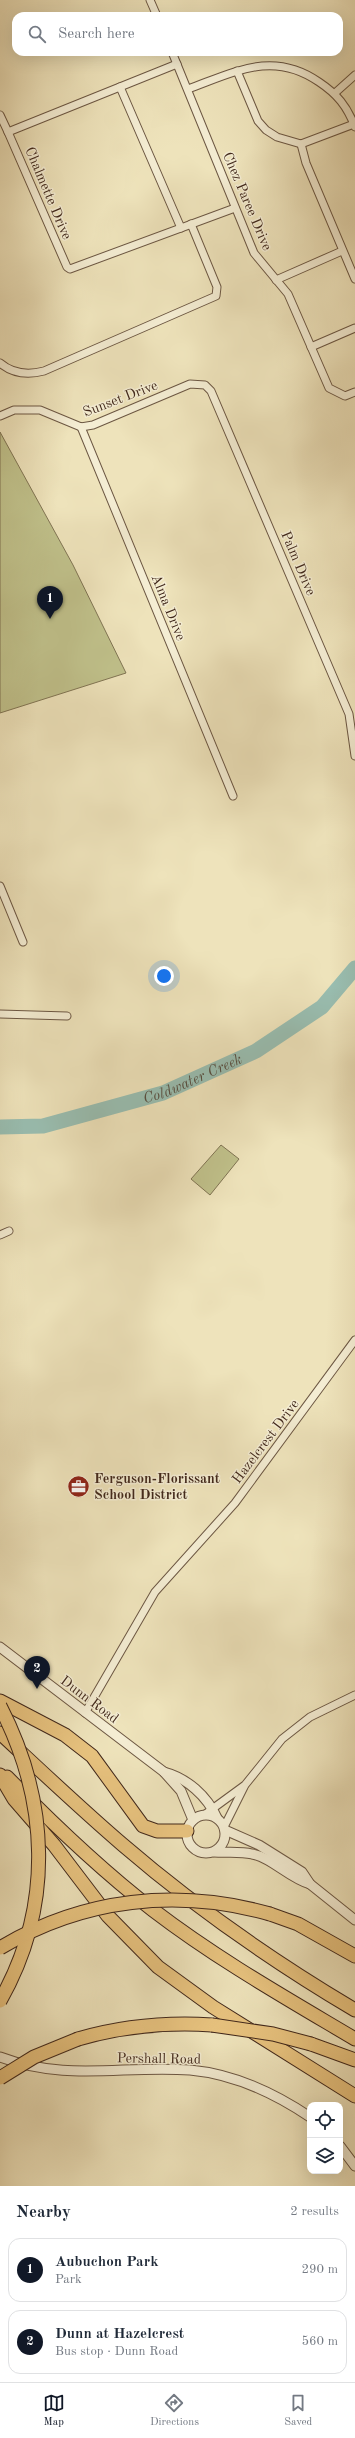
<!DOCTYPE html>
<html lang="en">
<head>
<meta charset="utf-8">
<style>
	body { margin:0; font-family:"Old Standard TT",serif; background:#f6f6f7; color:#1f2937 }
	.controls { position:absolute; right:12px; bottom:12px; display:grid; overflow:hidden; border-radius:8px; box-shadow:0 4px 16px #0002 }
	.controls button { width:36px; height:36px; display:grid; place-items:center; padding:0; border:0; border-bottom:1px solid #e0e1e3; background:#fff; color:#1f2937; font:20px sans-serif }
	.you { position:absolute; left:164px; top:976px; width:14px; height:14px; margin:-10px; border:3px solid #fff; border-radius:50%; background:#1a73e8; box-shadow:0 0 0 6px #1a73e833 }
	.badge { display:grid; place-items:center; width:26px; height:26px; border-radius:50%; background:#111827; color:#fff; font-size:13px; font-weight:700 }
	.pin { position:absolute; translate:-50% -33px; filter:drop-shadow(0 1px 2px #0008) }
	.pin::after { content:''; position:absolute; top:21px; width:14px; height:12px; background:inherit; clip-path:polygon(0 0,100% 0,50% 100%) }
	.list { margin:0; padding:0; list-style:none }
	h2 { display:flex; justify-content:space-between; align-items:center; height:52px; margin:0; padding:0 16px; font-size:17px }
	h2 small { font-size:13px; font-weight:400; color:#747a83 }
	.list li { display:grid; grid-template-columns:26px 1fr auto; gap:12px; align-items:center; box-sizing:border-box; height:64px; margin:0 8px 8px; padding:0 8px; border:1px solid #e0e1e3; border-radius:12px }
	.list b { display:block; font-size:15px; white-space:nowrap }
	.list p { margin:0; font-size:13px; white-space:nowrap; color:#747a83 }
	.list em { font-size:13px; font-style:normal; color:#747a83 }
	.icon { flex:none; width:22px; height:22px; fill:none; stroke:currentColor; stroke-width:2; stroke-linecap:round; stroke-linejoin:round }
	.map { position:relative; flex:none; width:355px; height:2186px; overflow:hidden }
	.search { position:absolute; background:#fff; box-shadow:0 4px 16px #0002; left:12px; right:12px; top:12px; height:44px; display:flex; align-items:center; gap:10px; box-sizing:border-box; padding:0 14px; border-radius:12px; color:#747a83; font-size:15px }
	.sheet { height:196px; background:#fff }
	nav { display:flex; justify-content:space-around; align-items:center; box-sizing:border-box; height:56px; border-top:1px solid #e0e1e3; background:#fff; font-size:11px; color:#747a83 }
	nav a { display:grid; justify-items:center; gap:2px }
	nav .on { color:#111827 }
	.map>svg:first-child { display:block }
	.green { fill:#c0c18b; stroke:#807453 }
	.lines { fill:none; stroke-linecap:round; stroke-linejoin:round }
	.river { stroke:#99beb1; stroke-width:15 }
	.minor-casing { stroke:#6c5743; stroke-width:9 }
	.tertiary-casing { stroke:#6c5743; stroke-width:11 }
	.motorway-casing { stroke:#41281b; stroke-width:15 }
	.minor { stroke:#f4edd3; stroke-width:7 }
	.tertiary { stroke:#f4edd3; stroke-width:9 }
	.motorway { stroke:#e7c27e; stroke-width:13 }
	.motorway-bridge-casing { stroke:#41281b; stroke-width:15; stroke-linecap:butt }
	.motorway-bridge { stroke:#e7c27e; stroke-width:13 }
	.labels { text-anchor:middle; stroke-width:3; stroke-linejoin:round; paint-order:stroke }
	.street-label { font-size:14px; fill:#41281b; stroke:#f4edd3 }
	.poi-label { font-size:14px; font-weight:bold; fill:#41281b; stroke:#f4edd3; text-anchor:start }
	.water-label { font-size:15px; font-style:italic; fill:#574e40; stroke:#f4edd3 }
</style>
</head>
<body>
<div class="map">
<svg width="355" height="2186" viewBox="0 0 355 2186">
	<rect width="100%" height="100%" fill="#eee3bb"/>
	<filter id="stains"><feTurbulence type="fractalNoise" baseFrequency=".005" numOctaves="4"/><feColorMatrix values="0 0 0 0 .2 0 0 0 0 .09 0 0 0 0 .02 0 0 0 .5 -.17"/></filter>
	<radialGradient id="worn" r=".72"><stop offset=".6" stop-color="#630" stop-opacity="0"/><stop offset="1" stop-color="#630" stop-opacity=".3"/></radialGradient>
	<g class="green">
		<polygon points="0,432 73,565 126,673 0,713"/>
		<polygon points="221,1145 239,1159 210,1195 191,1179"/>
	</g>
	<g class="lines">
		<path class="river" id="s1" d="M0 1127 43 1126 163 1093 256 1051 322 1007 355 968"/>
		<defs>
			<g id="minor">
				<polyline points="150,0 157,16"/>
				<polyline points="172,52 254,253 288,294 329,388 345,396 355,392"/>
				<polyline points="177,64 8,132 67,267 70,269 235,208"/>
				<polyline points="237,71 258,121 266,130 277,137 301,144 354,124"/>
				<polyline points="120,87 181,228"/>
				<path d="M188 89C235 72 273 50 319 82 337 94 347 106 355 127"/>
				<polyline points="335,93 355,75"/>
				<polyline points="0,115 8,132"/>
				<polyline points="301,144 306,163 355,279"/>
				<polyline points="276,280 342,251"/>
				<polyline points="311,347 355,328"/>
				<path d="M0 363C13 374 29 375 44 371L216 296 217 287 191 224"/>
				<polyline points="0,416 14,410 40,410 81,427 93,425 190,384 205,385 211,391 349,714 355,756"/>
				<polyline points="81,427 233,796"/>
				<polyline points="0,886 23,942"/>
				<polyline points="0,1014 67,1016"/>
				<polyline points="0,1235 9,1231"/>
				<polyline points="85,1713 155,1592 235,1503 355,1340"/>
				<polyline points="204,1815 245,1785 282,1739 310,1717 355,1695"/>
				<polyline points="224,1827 244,1787"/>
			</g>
			<g id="tertiary">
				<polyline points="0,1647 164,1772 181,1791 193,1820"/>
				<path d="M164 1772C187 1778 207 1796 217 1818"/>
				<circle cx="206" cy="1834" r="19"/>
				<polyline points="225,1830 259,1845 302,1872 310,1884 355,1920"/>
				<path d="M214 1852C226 1853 240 1851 252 1854 271 1857 289 1878 310 1884"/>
				<path d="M0 2057C66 2082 123 2065 190 2070 234 2074 273 2092 310 2117"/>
				<polyline points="340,2146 355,2166"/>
			</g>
			<g id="motorway">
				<polyline points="0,1701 65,1735 92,1756 143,1826 157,1831 187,1831"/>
				<path d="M0 1733C41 1771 81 1809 123 1845 195 1907 274 1962 355 2010"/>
				<polyline points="0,1775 14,1799 54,1845 108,1916 158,1967 213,2007 355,2096"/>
				<path d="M7 1777C53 1824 101 1870 153 1910 217 1959 286 1998 355 2039"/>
				<polyline points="270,1914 298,1924 355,1956"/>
				<path d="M78 2039C123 2026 166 2022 212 2025"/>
				<polyline points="311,2044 355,2060"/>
			</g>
		</defs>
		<use href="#minor" class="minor-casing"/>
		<use href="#tertiary" class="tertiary-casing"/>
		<use href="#motorway" class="motorway-casing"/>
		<use href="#minor" class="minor"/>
		<use href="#tertiary" class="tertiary"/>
		<use href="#motorway" class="motorway"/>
		<defs>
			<g id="motorway-bridge">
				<path d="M0 1706C49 1801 54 1906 0 2001"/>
				<path d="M0 1948C83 1898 178 1888 270 1914"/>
				<polyline points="212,2025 273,2034 311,2044"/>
				<polyline points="0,2078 34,2057 78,2039"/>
			</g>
		</defs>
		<use href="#motorway-bridge" class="motorway-bridge-casing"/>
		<use href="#motorway-bridge" class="motorway-bridge"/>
	</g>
	<defs>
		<symbol id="office-disc" viewBox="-11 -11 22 22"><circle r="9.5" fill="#8f2418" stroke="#f4edd3"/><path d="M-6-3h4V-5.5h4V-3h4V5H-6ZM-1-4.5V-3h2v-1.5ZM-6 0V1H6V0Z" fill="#fff"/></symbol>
	</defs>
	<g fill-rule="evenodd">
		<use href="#office-disc" x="66" y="1474" width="25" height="25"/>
	</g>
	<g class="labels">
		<g class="street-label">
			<text transform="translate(49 193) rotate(67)" y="5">Chalmette Drive</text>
			<text transform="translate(248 201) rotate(67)" y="5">Chez Paree Drive</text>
			<text transform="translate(120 398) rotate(-21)" y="5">Sunset Drive</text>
			<text transform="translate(299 563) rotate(67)" y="5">Palm Drive</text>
			<text transform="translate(169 607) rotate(68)" y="5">Alma Drive</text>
			<text transform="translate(265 1441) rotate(-53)" y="5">Hazelcrest Drive</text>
			<text transform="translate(90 1699) rotate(37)" y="5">Dunn Road</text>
			<text transform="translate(159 2058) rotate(1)" y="5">Pershall Road</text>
		</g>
		<g class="poi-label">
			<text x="94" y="1483">Ferguson-Florissant<tspan x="94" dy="16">School District</tspan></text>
		</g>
		<g class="water-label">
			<text dy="5" stroke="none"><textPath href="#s1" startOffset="200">Coldwater Creek</textPath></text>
		</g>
	</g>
	<rect width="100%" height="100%" filter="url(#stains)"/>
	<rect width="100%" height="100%" fill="url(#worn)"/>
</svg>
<div class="controls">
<button><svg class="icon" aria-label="locate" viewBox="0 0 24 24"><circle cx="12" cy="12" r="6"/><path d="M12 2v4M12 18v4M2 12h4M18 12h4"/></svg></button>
<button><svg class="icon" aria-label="layers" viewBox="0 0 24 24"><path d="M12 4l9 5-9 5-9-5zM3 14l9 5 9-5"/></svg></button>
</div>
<div class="you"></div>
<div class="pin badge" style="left:50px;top:619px">1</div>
<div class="pin badge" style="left:37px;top:1689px">2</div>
<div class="search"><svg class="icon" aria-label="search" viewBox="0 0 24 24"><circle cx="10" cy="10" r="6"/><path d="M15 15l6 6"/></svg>Search here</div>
</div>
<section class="sheet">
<h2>Nearby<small>2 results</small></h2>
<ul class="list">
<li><span class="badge">1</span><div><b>Aubuchon Park</b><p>Park</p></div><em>290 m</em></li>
<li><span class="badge">2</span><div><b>Dunn at Hazelcrest</b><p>Bus stop · Dunn Road</p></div><em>560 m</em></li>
</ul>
</section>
<nav>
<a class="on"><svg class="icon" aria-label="map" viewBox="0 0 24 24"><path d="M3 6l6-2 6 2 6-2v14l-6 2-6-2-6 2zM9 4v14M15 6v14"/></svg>Map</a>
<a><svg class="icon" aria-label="directions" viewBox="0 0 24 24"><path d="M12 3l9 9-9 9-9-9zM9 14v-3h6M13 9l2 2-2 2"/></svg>Directions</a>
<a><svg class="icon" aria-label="saved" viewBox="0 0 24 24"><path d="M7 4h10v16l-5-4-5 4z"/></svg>Saved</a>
</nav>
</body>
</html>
